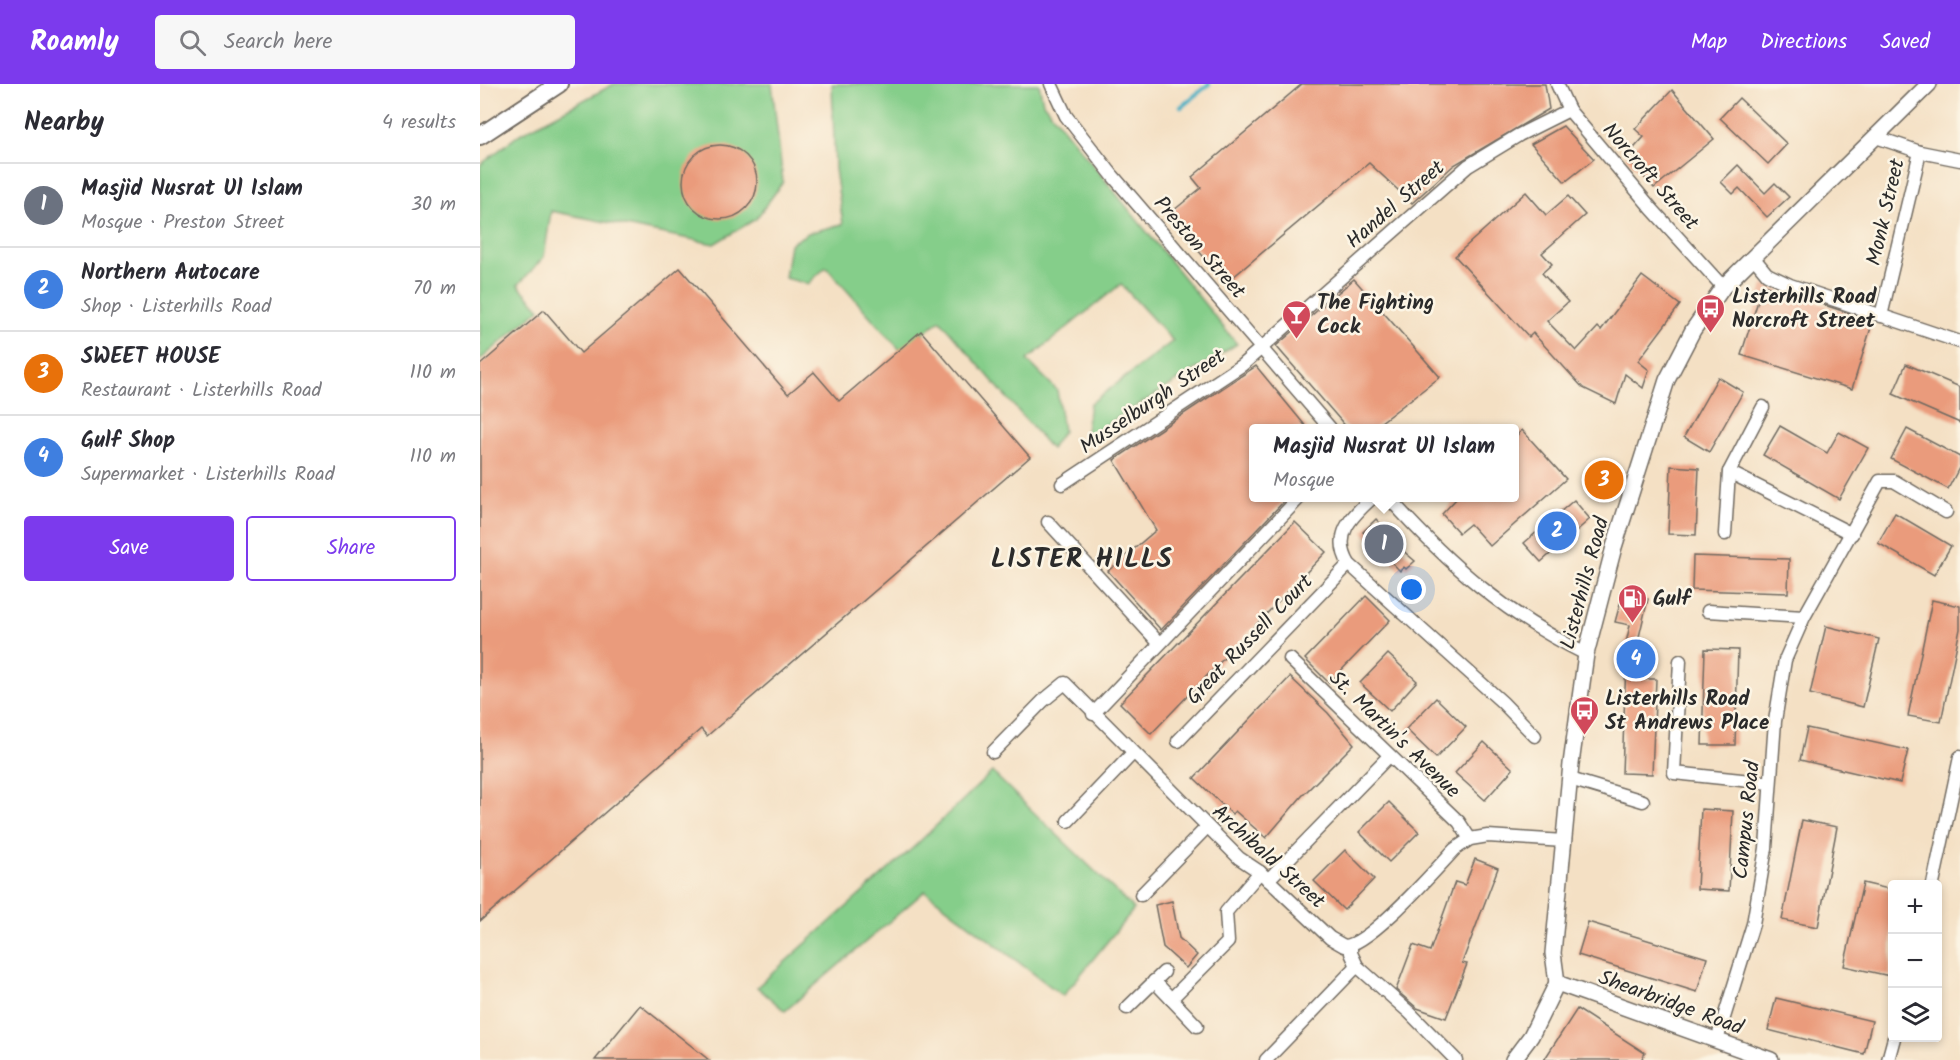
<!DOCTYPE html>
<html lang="en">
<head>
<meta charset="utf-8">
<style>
	body { margin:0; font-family:Kalam,sans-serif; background:#f7f7f7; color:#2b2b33 }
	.controls { position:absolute; right:18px; bottom:18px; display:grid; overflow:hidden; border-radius:6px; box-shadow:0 3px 9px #0003 }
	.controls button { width:54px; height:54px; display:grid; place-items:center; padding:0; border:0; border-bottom:2px solid #e1e1e2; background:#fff; color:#2b2b33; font:30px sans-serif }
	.you { position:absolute; left:932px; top:506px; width:21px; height:21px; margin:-15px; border:4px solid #fff; border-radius:50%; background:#1a73e8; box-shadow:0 0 0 9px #1a73e833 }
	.badge { display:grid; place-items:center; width:39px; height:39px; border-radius:50%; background:#7c3aed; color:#fff; font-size:20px; font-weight:700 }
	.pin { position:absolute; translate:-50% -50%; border:3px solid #fff; box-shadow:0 2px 6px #0006 }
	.popup { position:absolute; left:769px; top:340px; width:270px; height:78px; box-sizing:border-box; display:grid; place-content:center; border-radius:6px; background:#fff; filter:drop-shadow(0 2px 4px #0005); font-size:20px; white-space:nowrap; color:#7c7c81 }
	.popup b { font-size:22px; color:#2b2b33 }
	.popup::after { content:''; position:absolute; left:50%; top:100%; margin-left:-12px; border:12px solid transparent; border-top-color:#fff }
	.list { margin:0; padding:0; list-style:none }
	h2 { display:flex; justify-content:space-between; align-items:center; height:78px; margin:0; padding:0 24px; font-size:26px }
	h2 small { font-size:20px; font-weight:400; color:#7c7c81 }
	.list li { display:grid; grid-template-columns:39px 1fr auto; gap:18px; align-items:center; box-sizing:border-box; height:84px; padding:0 24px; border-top:2px solid #e1e1e2 }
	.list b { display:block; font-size:22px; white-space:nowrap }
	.list p { margin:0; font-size:20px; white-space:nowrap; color:#7c7c81 }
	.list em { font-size:20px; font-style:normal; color:#7c7c81 }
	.actions { display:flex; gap:12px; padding:18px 24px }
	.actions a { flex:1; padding:14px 0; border:2px solid #7c3aed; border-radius:6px; text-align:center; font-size:21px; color:#7c3aed }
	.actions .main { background:#7c3aed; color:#fff }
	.icon { flex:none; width:33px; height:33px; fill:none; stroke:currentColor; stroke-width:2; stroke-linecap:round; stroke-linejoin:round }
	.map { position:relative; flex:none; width:1480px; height:976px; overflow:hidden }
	header { display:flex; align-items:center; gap:36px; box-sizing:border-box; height:84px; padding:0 30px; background:#7c3aed; color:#fff }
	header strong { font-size:28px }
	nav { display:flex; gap:33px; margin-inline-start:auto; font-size:21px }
	.search { width:420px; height:54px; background:#f7f7f7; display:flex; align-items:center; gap:15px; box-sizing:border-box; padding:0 21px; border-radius:6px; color:#7c7c81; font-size:22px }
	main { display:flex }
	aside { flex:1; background:#fff }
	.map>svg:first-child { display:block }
	.green { fill:#85ce8a; stroke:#587c5a; stroke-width:1.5 }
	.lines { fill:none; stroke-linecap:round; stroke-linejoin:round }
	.stream { stroke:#45afc3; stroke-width:4.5 }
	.building { fill:#ea9b7c }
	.minor-casing { stroke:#716a61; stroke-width:15 }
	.tertiary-casing { stroke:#716a61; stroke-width:18 }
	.secondary-casing { stroke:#716a61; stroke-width:20 }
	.minor { stroke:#fff; stroke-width:12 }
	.tertiary { stroke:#fff; stroke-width:15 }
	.secondary { stroke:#fff; stroke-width:16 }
	.labels { text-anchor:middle; stroke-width:5; stroke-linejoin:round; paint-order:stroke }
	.street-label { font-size:21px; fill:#2b2b2b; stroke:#fcf5e5 }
	.poi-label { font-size:21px; font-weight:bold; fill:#2b2b2b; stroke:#fcf5e5; text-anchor:start }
	.district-label { font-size:27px; font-weight:bold; letter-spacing:1.5px; fill:#2b2b2b; stroke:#fcf5e5 }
</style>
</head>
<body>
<header>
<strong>Roamly</strong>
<div class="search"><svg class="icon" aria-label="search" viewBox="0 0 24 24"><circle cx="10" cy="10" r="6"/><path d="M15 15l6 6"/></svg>Search here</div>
<nav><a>Map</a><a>Directions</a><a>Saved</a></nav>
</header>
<main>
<aside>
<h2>Nearby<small>4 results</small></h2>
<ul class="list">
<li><span class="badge" style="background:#6b7280">1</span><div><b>Masjid Nusrat Ul Islam</b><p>Mosque · Preston Street</p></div><em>30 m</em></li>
<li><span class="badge" style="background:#3f7fe0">2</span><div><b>Northern Autocare</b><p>Shop · Listerhills Road</p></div><em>70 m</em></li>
<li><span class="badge" style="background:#e8710a">3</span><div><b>SWEET HOUSE</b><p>Restaurant · Listerhills Road</p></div><em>110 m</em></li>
<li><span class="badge" style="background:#3f7fe0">4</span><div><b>Gulf Shop</b><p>Supermarket · Listerhills Road</p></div><em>110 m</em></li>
</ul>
<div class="actions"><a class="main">Save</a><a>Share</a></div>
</aside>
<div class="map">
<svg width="1480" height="976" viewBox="0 0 1480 976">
	<rect width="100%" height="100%" fill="#fcf5e5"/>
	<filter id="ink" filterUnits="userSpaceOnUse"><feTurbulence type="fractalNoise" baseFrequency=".0167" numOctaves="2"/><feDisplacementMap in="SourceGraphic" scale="12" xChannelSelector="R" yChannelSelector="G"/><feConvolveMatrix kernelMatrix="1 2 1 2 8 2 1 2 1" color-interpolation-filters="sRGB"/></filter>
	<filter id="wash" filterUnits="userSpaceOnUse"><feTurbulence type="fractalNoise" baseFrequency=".008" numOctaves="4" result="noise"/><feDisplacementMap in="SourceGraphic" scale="24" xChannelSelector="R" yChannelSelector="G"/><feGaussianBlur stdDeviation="1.35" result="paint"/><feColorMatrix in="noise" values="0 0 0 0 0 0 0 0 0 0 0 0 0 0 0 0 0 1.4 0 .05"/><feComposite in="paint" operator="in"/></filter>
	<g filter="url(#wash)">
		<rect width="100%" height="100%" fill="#f4e0c4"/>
		<g class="green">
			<polygon points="134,0 292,0 303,98 276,135 234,160 71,127 64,173 38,201 60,225 0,276 0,81 40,50"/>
			<polygon points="352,0 559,0 563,19 757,260 605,354 610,320 693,257 641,200 547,276 577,306 583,347 571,365 460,236 421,267 346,183 328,200 305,194 310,160 328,149 363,140 355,85"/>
			<polygon points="512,688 654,825 583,912 445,807 305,927 277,903 436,761"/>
		</g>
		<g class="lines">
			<polyline class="stream" points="701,23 729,0"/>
		</g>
		<g id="blocks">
			<g class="building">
				<polygon points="822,0 1065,0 1069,25 974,81 932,119 889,79 746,199 688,131 721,104 712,93"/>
				<polygon points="1192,6 1234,55 1174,104 1146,73 1164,53 1155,45"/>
				<polygon points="1259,14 1307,60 1288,80 1240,34"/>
				<polygon points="1083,42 1114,75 1085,98 1051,60"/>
				<circle cx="240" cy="98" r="37"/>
				<polygon points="1258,81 1285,109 1295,99 1309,113 1287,133 1259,104 1253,110 1241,98"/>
				<polygon points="1046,108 1066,131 1088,112 1105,131 1062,169 1072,180 1062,189 1088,218 1067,237 1096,267 1118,243 1121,246 1162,192 1200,221 1158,277 1169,286 1163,304 1145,290 1136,320 1103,304 1053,249 1049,253 975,172"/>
				<polygon points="200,184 308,310 334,288 359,317 441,247 550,373 227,652 221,645 0,837 0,281 64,226 101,269"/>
				<polygon points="874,195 960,293 892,345 868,345 796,262"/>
				<polygon points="1283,201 1393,237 1372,305 1261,271"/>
				<polygon points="1426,280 1480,303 1480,339 1413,310"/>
				<polygon points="776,282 828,345 774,345 774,414 807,414 681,546 628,487 676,446 634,376"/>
				<polygon points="1238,293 1263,308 1229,368 1204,353"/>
				<polygon points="1300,342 1347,369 1359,348 1388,364 1359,415 1283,371"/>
				<polygon points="1427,345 1480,373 1480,382 1468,405 1411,375"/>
				<polygon points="1042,346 1086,395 1010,462 990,440 979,449 962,430 977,414 1035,414 1035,353"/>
				<polygon points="1191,382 1219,384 1216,451 1188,450"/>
				<polygon points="1094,416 1110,435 1061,478 1044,459"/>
				<polygon points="1415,429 1471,462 1454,491 1398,459"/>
				<polygon points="896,435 911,451 908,454 935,477 926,485 924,483 920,487 883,448"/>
				<polygon points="815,438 846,468 671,650 640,619"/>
				<polygon points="1213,472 1309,475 1308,509 1212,506"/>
				<polygon points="1143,509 1168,515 1158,557 1168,559 1165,572 1171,574 1165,595 1176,595 1172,690 1142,689 1146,578 1142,577 1150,541 1135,538"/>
				<polygon points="886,512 910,536 849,599 825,575"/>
				<polygon points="1452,516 1480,522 1480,545 1461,638 1428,632"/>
				<polygon points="1346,542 1399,555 1383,623 1330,610"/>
				<polygon points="1225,565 1258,566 1255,661 1222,661"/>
				<polygon points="908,570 937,597 910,627 880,599"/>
				<polygon points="810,593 848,629 874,660 822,712 786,754 755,727 752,730 714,694"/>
				<polygon points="956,614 986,643 956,674 926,645"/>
				<polygon points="1327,644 1428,666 1420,699 1320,676"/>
				<polygon points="1004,658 1033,685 1005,716 975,689"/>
				<polygon points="909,718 939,748 909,778 879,748"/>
				<polygon points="1221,725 1253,727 1249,807 1217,805"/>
				<polygon points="1322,736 1357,743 1338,843 1302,836"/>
				<polygon points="865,766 894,795 864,826 834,797"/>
				<polygon points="995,775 1018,784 982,879 987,880 966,934 937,924 916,906 933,861 950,867 975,798 985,801"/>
				<polygon points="1383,799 1413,806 1410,892 1364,882"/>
				<polygon points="692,817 699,854 717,871 706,884 683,863 675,821"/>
				<polygon points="1108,838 1227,874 1217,908 1098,871"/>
				<polygon points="1296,914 1392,937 1384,970 1288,946"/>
				<polygon points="160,921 229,976 115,976"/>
				<polygon points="1097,925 1165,969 1161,976 1064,976"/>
			</g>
		</g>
	</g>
	<g filter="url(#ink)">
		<use href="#blocks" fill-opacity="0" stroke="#716a61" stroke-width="1.5"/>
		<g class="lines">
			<defs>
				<g id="minor">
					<polyline points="571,0 586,32 633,92 850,344"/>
					<polyline points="1077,0 1089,26 1172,125 1243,203"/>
					<polyline points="1396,53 1440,68 1480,76"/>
					<polyline points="1273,173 1287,190 1310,201 1480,258"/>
					<polyline points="1401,232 1440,68"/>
					<polyline points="1249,388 1283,323"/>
					<polyline points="582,400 762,281 988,82 1039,51 1089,26"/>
					<path d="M892 414C871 433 852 451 869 480L1022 618 1055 652"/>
					<path d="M909 414C968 480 1026 531 1106 570"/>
					<polyline points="568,438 679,559"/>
					<polyline points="1245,450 1249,388 1372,450"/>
					<polyline points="1228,527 1324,533"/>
					<polyline points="810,575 979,738 990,755"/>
					<polyline points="1200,577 1194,689 1290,699"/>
					<polyline points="613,630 819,414"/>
					<polyline points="698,657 869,480"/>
					<path d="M513 668 563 617 585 599 759 774 780 788 850 854 864 862C889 862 955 786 975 765L990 755 1008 752 1084 757"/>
					<polyline points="1090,695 1163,717"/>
					<polyline points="588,737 653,669"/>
					<polyline points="788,796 909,672"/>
					<polyline points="1453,800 1480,673"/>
					<polyline points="661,811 727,743"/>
					<polyline points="871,862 871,869 877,882 930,929 976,976"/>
					<polyline points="674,897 717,942"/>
					<polyline points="691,915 748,858 746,828 780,788"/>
					<polyline points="647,924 684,888"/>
					<polyline points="1237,956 1273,840 1286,764 1295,637 1305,576 1324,533 1400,397 1414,397 1466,428"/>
					<polyline points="786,976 877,882"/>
					<polyline points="1408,976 1414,954"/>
				</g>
				<g id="tertiary">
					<polyline points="1077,899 1073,869 1091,680 1106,570 1134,463 1187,296 1213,246 1243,203 1449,0"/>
					<polyline points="1077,899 1291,976"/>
					<polyline points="1033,976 1051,952 1077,899"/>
				</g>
				<polyline id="secondary" points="0,52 79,0"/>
			</defs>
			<use href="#minor" class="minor-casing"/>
			<use href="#tertiary" class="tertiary-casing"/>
			<use href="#secondary" class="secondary-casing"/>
			<use href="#minor" class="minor"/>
			<use href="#tertiary" class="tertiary"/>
			<use href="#secondary" class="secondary"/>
		</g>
	</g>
	<defs>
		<symbol id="bus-pin" viewBox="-11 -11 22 30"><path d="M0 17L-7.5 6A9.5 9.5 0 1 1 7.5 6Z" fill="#d1495b" stroke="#fcf5e5"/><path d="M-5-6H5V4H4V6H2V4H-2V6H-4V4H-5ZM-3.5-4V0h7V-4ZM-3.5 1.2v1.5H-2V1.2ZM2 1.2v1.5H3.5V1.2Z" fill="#fff"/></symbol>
		<symbol id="bar-pin" viewBox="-11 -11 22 30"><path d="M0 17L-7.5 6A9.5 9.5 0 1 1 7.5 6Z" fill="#d1495b" stroke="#fcf5e5"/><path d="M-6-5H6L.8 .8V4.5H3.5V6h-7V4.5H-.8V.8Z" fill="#fff"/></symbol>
		<symbol id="fuel-pin" viewBox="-11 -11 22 30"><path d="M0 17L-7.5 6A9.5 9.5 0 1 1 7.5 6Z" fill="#d1495b" stroke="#fcf5e5"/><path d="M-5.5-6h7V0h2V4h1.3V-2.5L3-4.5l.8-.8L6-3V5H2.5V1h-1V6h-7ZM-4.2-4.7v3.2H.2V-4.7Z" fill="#fff"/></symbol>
	</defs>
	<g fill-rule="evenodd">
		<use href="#bus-pin" x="1214" y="208" width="33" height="45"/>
		<use href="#bar-pin" x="800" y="214" width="33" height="45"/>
		<use href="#fuel-pin" x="1136" y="498" width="33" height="45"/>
		<use href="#bus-pin" x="1088" y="610" width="33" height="45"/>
	</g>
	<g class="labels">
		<g class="street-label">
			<text transform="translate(1171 92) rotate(49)" y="7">Norcroft Street</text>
			<text transform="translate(915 120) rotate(-41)" y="7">Handel Street</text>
			<text transform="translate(1405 128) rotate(-77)" y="7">Monk Street</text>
			<text transform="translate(720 163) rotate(49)" y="7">Preston Street</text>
			<text transform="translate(672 317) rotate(-34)" y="7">Musselburgh Street</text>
			<text transform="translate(1104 499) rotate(-75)" y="7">Listerhills Road</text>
			<text transform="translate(769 555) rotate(-46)" y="7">Great Russell Court</text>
			<text transform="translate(915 650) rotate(44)" y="7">St. Martin's Avenue</text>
			<text transform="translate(1266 736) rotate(-84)" y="7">Campus Road</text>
			<text transform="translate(789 772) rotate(42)" y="7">Archibald Street</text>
			<text transform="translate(1191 918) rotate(20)" y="7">Shearbridge Road</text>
		</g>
		<g class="poi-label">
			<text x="1252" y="219">Listerhills Road<tspan x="1252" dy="24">Norcroft Street</tspan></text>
			<text x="837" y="225">The Fighting<tspan x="837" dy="24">Cock</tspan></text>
			<text x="1173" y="521">Gulf</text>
			<text x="1125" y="621">Listerhills Road<tspan x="1125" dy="24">St Andrews Place</tspan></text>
		</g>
		<g class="district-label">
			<text x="602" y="483">LISTER HILLS</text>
		</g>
	</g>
</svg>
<div class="controls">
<button>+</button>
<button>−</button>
<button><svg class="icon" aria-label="layers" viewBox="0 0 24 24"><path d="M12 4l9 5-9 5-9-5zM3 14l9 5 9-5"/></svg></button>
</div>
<div class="you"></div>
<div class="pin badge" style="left:904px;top:460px;background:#6b7280">1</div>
<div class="popup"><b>Masjid Nusrat Ul Islam</b>Mosque</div>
<div class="pin badge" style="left:1077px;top:447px;background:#3f7fe0">2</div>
<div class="pin badge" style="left:1124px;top:396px;background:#e8710a">3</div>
<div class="pin badge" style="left:1156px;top:575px;background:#3f7fe0">4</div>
</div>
</main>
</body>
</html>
